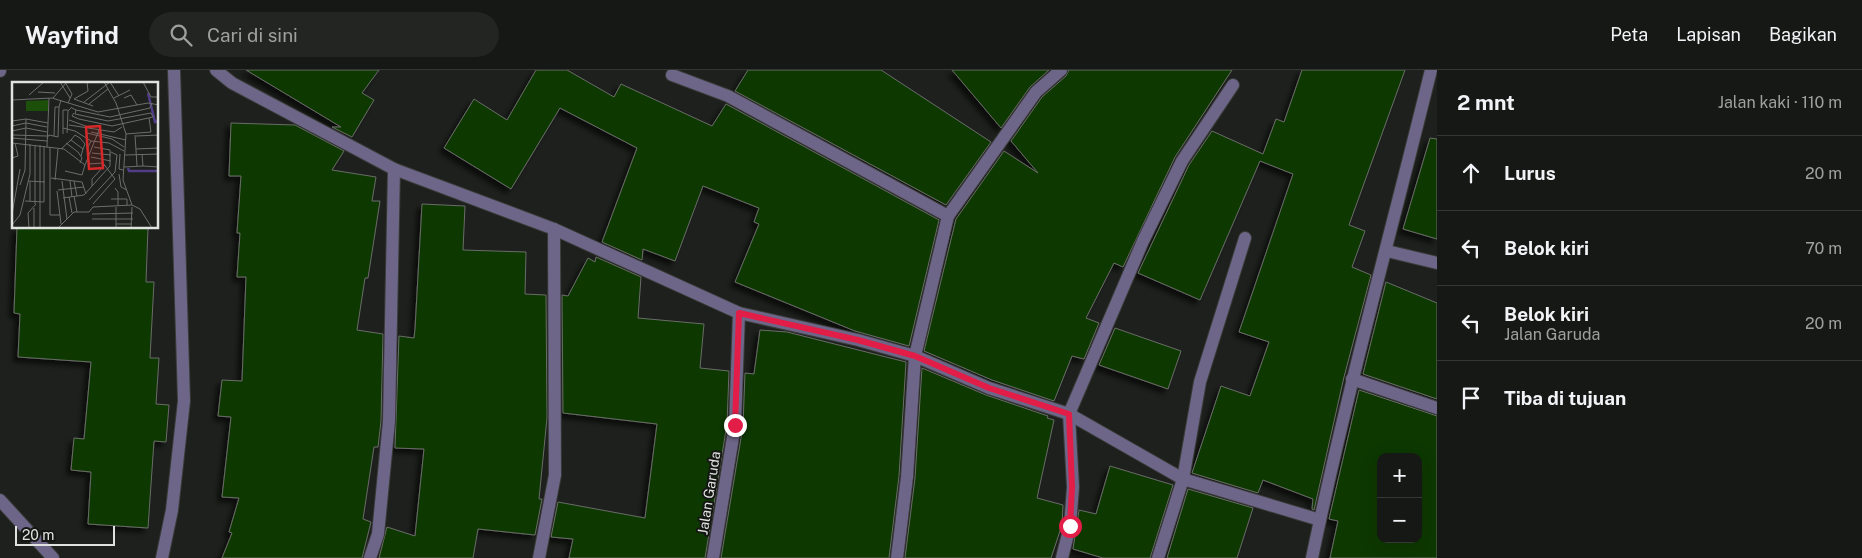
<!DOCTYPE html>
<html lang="id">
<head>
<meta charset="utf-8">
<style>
	body { margin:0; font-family:"Public Sans",sans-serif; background:#232522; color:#f1f3f6 }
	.controls { position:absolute; right:15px; bottom:15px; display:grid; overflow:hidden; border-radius:10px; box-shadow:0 5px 20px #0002 }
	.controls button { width:45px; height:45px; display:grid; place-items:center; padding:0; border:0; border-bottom:1px solid #353734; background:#161815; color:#f1f3f6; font:25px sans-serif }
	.scale { position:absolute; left:15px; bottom:12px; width:100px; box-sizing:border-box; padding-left:5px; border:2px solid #e0e2df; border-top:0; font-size:14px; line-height:18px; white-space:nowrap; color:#e0e2df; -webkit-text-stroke:4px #141613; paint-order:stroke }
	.stop { position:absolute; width:15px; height:15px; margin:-11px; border:4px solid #e11d48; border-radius:50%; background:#fff }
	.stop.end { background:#e11d48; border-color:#fff; box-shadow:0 1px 5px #0008 }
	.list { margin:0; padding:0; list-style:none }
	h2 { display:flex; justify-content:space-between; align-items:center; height:65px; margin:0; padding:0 20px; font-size:21px }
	h2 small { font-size:16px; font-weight:400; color:#9ea0a0 }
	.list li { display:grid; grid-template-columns:32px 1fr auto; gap:15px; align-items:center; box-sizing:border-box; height:75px; padding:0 20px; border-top:1px solid #353734 }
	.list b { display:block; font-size:19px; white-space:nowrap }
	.list p { margin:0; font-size:16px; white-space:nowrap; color:#9ea0a0 }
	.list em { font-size:16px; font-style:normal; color:#9ea0a0 }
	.icon { flex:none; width:28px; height:28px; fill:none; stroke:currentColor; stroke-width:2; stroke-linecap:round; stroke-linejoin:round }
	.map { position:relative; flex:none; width:1437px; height:488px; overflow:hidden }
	header { display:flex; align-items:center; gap:30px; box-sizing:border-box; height:70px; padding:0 25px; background:#161815; border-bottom:1px solid #353734 }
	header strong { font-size:24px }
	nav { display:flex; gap:28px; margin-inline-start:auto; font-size:18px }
	.search { width:350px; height:45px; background:#232522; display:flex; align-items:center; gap:12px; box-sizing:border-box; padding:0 18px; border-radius:28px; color:#9ea0a0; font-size:19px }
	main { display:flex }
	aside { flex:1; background:#161815 }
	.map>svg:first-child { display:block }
	.building { fill:#0e3900; stroke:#696c68; fill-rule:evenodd; filter:url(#shadow) }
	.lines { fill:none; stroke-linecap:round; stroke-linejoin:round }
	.minor-casing { stroke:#383b37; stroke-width:14 }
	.minor { stroke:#6d6688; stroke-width:12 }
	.route { stroke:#e11d48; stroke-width:6 }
	.labels { text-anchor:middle; stroke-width:4; stroke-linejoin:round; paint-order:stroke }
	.street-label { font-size:14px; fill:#e0e2df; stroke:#141613 }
	.inset-river { fill:none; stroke:#513c87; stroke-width:2.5 }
	.inset-road { fill:none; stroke:#6b6e6a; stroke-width:1 }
	.view { fill:#d62828; fill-opacity:0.15; stroke:#d62828; stroke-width:2.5 }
	.inset-edge { fill:none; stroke:#e0e2df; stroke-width:2.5 }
</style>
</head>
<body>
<header>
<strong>Wayfind</strong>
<div class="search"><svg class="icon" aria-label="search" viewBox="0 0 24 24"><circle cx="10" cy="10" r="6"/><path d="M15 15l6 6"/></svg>Cari di sini</div>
<nav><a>Peta</a><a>Lapisan</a><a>Bagikan</a></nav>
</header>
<main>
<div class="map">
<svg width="1437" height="488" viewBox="0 0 1437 488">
	<defs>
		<filter id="shadow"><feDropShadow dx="-4.5" dy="4.5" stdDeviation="2.5" flood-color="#0009"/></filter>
	</defs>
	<rect width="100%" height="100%" fill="#1d201c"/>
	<g class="building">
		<polygon points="246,0 379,0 362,23 374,30 352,67 332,57 341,57"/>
		<polygon points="536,0 567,0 614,27 621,14 712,56 726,34 939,150 909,276 855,261 735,212 759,154 754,152 759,138 703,116 675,191 643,179 642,190 602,172 637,78 560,38 511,119 444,78 474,29 507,50"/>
		<polygon points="748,0 881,0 991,72 946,135 735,21"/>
		<polygon points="952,0 1049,0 1030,17 1001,58"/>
		<polygon points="1069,0 1232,0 1175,87 1123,197 1114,193 1086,248 1099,253 1084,289 1072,286 1054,331 992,310 924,281 956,149 1004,81 1038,103 1011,71 1042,27 1066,6"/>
		<polygon points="1302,0 1405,0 1349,155 1365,161 1352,197 1371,205 1344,307 1314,440 1312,439 1313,429 1263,410 1258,423 1192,403 1221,316 1250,326 1269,272 1239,262 1293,104 1260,91 1200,230 1138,203 1189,95 1212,61 1263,84 1276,49 1284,52"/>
		<polygon points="231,53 295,55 344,81 332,100 376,107 372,131 380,131 368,208 365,208 357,260 383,264 381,351 378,377 374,377 363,449 371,452 362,488 222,488 232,463 229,462 239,428 222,427 231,347 218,346 222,310 242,311 246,207 237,207 240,163 237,163 241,106 229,106"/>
		<polygon points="1430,68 1437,69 1437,169 1403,159"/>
		<polygon points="422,134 465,136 463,180 526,182 525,224 546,225 547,348 539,429 542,429 535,465 478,459 473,488 379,488 387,457 415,466 424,379 395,378 399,266 414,268 415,259"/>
		<polygon points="17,158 148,158 146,212 154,212 150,288 159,288 156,334 169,335 166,372 154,371 148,458 88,454 91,402 71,400 74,368 84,369 91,292 18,287 20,244 14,243"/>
		<polygon points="596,187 641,207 638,248 704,254 700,298 729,301 727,354 705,488 569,488 573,469 551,467 558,432 645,448 657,354 563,343 562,225 568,226 588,188 595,192"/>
		<polygon points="1386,212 1437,233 1437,329 1363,304"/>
		<polygon points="1115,258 1181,281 1168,319 1099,295"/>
		<polygon points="760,260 787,262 906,292 899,406 889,488 721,488 743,356 745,303 754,304"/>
		<polygon points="922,298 986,325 1048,346 1047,348 1054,350 1037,428 1063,435 1062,455 1051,488 905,488 915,408"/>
		<path d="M1359 320 1437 346V488H1330L1338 451 1329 449ZM1381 387H1418V469H1381Z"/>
		<polygon points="1110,396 1173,415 1150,488 1103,488 1073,479 1079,440 1096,444"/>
		<polygon points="1188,419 1253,438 1237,488 1167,488"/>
	</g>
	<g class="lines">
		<defs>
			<g id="minor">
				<polyline points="216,0 232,13 394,99 554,159 739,243 858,270 915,286 989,318 1069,344 1183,409 1320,450"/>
				<polyline points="0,1 0,0"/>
				<polyline points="672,5 728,26 948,146 915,286 907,407 897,488"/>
				<polyline points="948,146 1036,22 1061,0"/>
				<polyline points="1387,181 1437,193"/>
				<polyline points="1352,309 1437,338"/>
				<polyline points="0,430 53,488"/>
				<polyline points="162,488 172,440 184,331 174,0"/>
				<polyline points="370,488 378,464 389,351 394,99"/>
				<polyline points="539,488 555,405 554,159"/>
				<polyline points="713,488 735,355 739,243"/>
				<polyline points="1062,488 1070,456 1073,417 1069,344 1143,171 1182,91 1233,15"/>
				<polyline points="1158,488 1183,409 1200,312 1245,168"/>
				<path d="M1312 488C1346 324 1391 163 1431 0"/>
			</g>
		</defs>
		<use href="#minor" class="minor-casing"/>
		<use href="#minor" class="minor"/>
	</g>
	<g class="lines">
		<polyline class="route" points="735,355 739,243 858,270 915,286 989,318 1069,344 1072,417 1070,456"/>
	</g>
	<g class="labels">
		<g class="street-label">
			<text transform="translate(709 423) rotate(-81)" y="5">Jalan Garuda</text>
		</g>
	</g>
	<g transform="translate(12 12)">
		<rect width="146" height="146" fill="#1d201c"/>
		<path d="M36 18V29H14V19Z" fill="#1b4f0a"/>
		<path class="inset-river" d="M136 11 143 40 147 39M116 86 117 89H147"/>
		<path class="inset-road" d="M48 0 58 16M53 0 60 12 56 21M75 0 76 9 62 17 81 24M92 0 104 21 114 52 111 98 120 123M131 0 139 15H147M26 10 43 11M17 13 32 0M41 16 54 1M102 16 118 8M112 16 119 13 125 23M0 18 40 16 86 30 136 21 147 23M72 20 98 0 107 14M77 22 96 7M60 26 64 28 63 32 96 39 139 31 141 35 100 44 67 37 60 34 62 31M64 28 98 35 138 26 140 21M57 38 79 46M0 39 14 37 36 41M57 43 102 50 110 45M0 44 14 41 35 45M51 46 63 49 79 59M0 49 14 46 35 50M79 50 114 58M55 51 56 29 60 25M75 51 100 57 112 65M51 52V28H56M114 52 139 50 137 36M1 53 35 54M123 53 125 84M42 54 43 25H47L49 18M124 54 147 53M0 56 35 59M35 56 37 53 46 55 47 25M59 58 63 53 68 56 73 62 71 67M0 61 52 67 73 83 87 48M54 61 66 70 70 76 68 81M23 63V122M35 65 37 16M38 65V133H48M49 67 59 58 71 67 69 74M75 67 79 59 97 61 112 69M124 67 147 66M0 71V94M80 71 99 73M108 72 107 87 111 88M113 73 147 72M79 75 99 79M0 76 6 74 3 61M76 82 91 81 103 97 81 122M131 84 147 85M112 85 131 84 130 72M53 89 70 93 73 83M107 92 109 105 115 108M39 96 70 100 74 112M43 98 46 67M16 99 33 100M50 99 55 137M58 99 60 115M62 99 65 114M18 100V119M8 103 13 88 14 37M80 104V97L93 83M103 106 106 110V123M46 108 72 105M45 109 49 142M72 113 98 84V68L82 65M62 114 65 130M57 115 60 131M51 116 72 113M99 117H115V123M77 118 103 90 105 73 99 70M13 119 32 120V64M104 125V146M22 126V146M0 132 8 87M80 132 121 131M80 137H121M104 142H120M0 143 8 133 18 92V62M17 146 16 131 24 122M28 146V63M46 146 62 130H77L81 125 120 123 128 127 140 146M119 146 120 125"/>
		<path class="view" d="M88 44 91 86 77 87 74 45Z"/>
		<rect width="146" height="146" class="inset-edge"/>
	</g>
</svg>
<div class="controls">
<button>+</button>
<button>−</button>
</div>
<div class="scale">20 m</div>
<div class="stop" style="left:1070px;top:456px"></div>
<div class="stop end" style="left:735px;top:355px"></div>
</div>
<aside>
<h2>2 mnt<small>Jalan kaki · 110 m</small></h2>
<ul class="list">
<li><svg class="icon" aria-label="ahead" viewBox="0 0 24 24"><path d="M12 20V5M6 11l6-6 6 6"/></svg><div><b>Lurus</b></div><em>20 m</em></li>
<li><svg class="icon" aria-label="left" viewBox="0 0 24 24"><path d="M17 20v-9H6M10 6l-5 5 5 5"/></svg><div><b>Belok kiri</b></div><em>70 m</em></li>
<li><svg class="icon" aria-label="left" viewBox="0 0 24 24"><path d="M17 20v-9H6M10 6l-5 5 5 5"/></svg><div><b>Belok kiri</b><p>Jalan Garuda</p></div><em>20 m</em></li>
<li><svg class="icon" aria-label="arrive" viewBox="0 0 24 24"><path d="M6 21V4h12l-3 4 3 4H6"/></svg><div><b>Tiba di tujuan</b></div></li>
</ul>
</aside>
</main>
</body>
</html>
